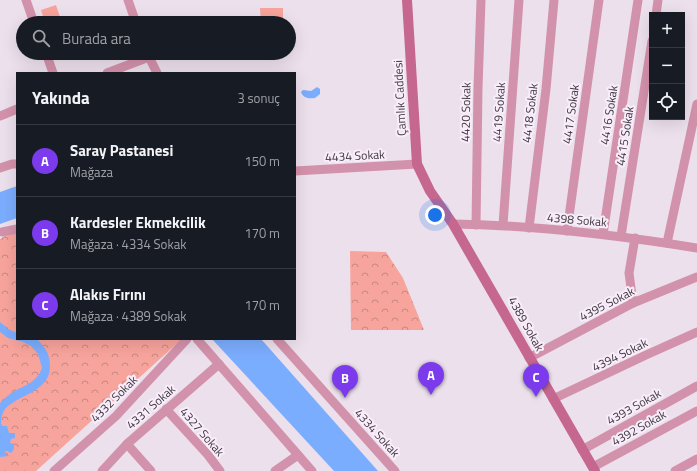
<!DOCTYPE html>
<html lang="tr">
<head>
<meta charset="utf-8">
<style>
	body { margin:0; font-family:"Titillium Web",sans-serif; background:#242831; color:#f1f3f6 }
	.controls { position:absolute; right:12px; top:12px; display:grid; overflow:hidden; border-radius:0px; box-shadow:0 4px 16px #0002 }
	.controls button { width:36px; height:36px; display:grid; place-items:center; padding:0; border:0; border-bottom:1px solid #363941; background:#171b24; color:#f1f3f6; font:20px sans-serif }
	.you { position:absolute; left:435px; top:215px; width:14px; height:14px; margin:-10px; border:3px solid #fff; border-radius:50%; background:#1a73e8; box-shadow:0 0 0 6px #1a73e833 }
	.badge { display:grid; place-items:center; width:26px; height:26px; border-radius:50%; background:#7c3aed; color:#fff; font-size:13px; font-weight:700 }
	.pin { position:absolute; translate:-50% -33px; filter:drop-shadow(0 1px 2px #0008) }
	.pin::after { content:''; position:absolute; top:21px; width:14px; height:12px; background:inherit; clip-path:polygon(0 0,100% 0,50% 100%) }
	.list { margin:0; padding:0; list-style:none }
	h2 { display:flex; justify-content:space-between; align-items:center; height:52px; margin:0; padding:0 16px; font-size:17px }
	h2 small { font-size:13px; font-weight:400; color:#9ea1a6 }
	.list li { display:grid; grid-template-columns:26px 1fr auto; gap:12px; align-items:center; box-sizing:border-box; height:72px; padding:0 16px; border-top:1px solid #363941 }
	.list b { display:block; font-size:15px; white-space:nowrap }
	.list p { margin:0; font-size:13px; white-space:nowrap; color:#9ea1a6 }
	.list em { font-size:13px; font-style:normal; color:#9ea1a6 }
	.icon { flex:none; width:22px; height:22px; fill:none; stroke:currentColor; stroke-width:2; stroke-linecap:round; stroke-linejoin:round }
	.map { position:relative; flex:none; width:697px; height:471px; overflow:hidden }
	.search { position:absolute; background:#171b24; box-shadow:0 4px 16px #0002; left:16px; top:16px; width:280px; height:44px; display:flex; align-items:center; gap:10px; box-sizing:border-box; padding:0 14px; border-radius:22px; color:#9ea1a6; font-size:15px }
	.panel { position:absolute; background:#171b24; box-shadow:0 4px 16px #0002; left:16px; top:72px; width:280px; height:268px; border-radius:0px }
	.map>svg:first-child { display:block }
	.park { fill:url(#park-crowns) }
	.pitch { fill:#f7a49c }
	.water { fill:#7badfe }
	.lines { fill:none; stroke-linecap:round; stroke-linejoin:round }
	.minor { stroke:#d392ab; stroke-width:9 }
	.secondary { stroke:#c5678f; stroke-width:10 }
	.labels { text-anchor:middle; stroke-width:4; stroke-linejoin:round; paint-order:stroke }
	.street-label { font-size:12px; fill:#3f3a3f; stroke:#f9edfb }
</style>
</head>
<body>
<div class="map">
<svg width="697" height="471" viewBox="0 0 697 471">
	<defs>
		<pattern id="park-crowns" width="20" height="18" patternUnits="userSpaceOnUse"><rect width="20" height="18" fill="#f7a49c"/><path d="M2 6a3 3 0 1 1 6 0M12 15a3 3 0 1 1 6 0" fill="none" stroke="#c98781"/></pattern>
	</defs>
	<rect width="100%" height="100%" fill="#ece0ed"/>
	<g class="park">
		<polygon points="17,233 17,339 182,339 36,471 0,471 0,239 5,236"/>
		<polygon points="350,251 386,252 403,278 424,330 351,330"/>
	</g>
	<g class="pitch">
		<polygon points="56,5 62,23 45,23 41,10"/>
		<polygon points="260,8 283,8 283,23 261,23"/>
	</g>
	<g class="water">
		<path d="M317 87 320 89V94L315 98C309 99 303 98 301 92L303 90 311 91Z"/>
		<polygon points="17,186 17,218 0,224 0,192"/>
		<path d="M0 322 8 329 17 333V339H37C45 347 50 354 50 366 50 392 19 394 5 409 2 413 1 420 1 424L3 426H7L9 433H15V438L11 439 10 443 14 444V449L11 453 7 451 4 452 8 456 0 457V403C3 400 6 397 10 394 23 385 35 385 42 368L38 354 31 346 23 342 8 338 0 332Z"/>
		<polygon points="212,339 261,339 378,471 334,471"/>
	</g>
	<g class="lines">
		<g class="minor">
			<polyline points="26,0 34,23"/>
			<polyline points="128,0 136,23"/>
			<polyline points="656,15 658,0"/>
			<polyline points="46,53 53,73"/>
			<polyline points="147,53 157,73"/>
			<polyline points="107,73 149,57"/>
			<polyline points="0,116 17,109"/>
			<polyline points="0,168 12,164 17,164"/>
			<polyline points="295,171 417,164"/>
			<path d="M453 224C535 225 616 235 697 248"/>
			<polyline points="476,225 478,88 481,0"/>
			<polyline points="503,225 519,0"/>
			<polyline points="529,228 546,89 554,0"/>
			<polyline points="567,231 599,0"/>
			<polyline points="2,232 17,229"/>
			<polyline points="603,234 638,0"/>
			<polyline points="621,236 652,41"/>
			<polyline points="667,243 697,104"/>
			<polyline points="633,303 629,273 635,238"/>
			<polyline points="197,339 312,471"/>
			<polyline points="277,339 395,471"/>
			<polyline points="529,358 633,303 697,277"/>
			<polyline points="553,399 646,355 697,332"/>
			<polyline points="166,409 208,455 220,471"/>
			<polyline points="127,444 151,471"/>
			<polyline points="582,450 697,386"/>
			<polyline points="593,467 697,411"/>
			<polyline points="54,471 116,416 187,339"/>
			<polyline points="102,471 127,444 219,364"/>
			<polyline points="275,471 298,455"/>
			<polyline points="675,471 697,459"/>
		</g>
		<polyline class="secondary" points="407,0 417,164 430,191 453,224 595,471"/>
	</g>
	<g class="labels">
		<g class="street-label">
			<text transform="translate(400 98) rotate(-93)" y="4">Çamlık Caddesi</text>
			<text transform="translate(466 112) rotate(-89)" y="4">4420 Sokak</text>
			<text transform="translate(499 112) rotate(-86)" y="4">4419 Sokak</text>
			<text transform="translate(530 113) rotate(-83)" y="4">4418 Sokak</text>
			<text transform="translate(571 114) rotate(-82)" y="4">4417 Sokak</text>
			<text transform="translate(609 115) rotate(-81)" y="4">4416 Sokak</text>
			<text transform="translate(625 136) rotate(-81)" y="4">4415 Sokak</text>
			<text transform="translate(355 156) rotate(-3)" y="4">4434 Sokak</text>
			<text transform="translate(577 220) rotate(5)" y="4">4398 Sokak</text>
			<text transform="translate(607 304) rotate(-27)" y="4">4395 Sokak</text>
			<text transform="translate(526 324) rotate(61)" y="4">4389 Sokak</text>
			<text transform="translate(620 355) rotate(-26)" y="4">4394 Sokak</text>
			<text transform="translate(114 399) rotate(-45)" y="4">4332 Sokak</text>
			<text transform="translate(151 407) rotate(-41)" y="4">4331 Sokak</text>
			<text transform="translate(634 407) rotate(-29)" y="4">4393 Sokak</text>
			<text transform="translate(639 428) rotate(-29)" y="4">4392 Sokak</text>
			<text transform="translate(202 432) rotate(49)" y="4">4327 Sokak</text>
			<text transform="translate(377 433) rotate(48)" y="4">4334 Sokak</text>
		</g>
	</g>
</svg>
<div class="controls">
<button>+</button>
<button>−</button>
<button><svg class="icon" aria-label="locate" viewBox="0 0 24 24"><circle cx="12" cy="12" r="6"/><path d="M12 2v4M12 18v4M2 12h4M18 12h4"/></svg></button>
</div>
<div class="you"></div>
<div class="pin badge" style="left:431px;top:395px">A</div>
<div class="pin badge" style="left:345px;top:398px">B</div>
<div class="pin badge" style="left:536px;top:397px">C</div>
<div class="search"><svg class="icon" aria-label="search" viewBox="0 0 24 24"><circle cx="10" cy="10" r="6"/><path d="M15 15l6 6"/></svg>Burada ara</div>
<section class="panel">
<h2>Yakında<small>3 sonuç</small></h2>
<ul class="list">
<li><span class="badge">A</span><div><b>Saray Pastanesi</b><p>Mağaza</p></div><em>150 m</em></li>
<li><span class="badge">B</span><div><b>Kardesler Ekmekcilik</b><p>Mağaza · 4334 Sokak</p></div><em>170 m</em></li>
<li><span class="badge">C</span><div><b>Alakıs Fırını</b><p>Mağaza · 4389 Sokak</p></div><em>170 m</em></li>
</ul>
</section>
</div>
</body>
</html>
